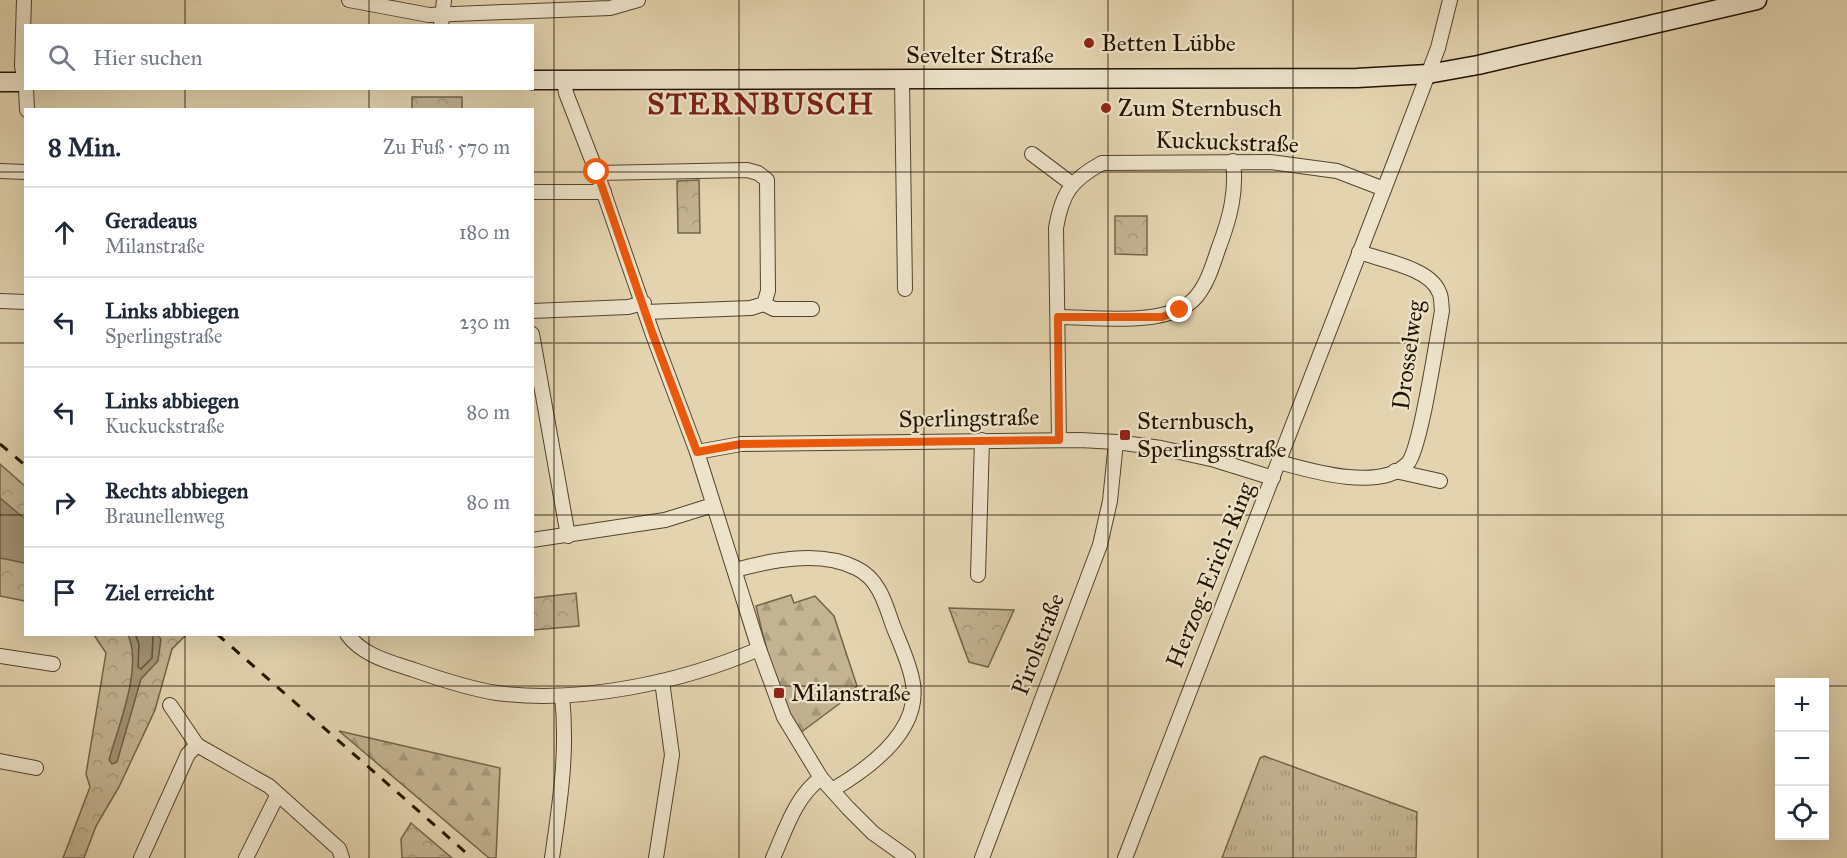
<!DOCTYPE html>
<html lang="de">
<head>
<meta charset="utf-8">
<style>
	body { margin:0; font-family:"IM FELL Great Primer",serif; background:#f6f6f7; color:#1f2937 }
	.controls { position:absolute; right:18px; bottom:18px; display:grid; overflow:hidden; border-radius:0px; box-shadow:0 6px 24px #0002 }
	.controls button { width:54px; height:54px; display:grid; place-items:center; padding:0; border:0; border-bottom:2px solid #e0e1e3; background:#fff; color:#1f2937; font:30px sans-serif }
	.stop { position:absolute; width:18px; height:18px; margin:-14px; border:4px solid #ea580c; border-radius:50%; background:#fff }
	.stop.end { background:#ea580c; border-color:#fff; box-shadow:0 2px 6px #0008 }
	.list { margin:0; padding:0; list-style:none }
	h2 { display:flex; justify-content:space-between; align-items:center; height:78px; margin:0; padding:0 24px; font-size:26px }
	h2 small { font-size:20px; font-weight:400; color:#747a83 }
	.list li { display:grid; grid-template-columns:39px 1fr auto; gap:18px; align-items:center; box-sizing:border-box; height:90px; padding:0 24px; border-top:2px solid #e0e1e3 }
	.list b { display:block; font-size:22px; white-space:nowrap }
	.list p { margin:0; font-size:20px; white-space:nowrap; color:#747a83 }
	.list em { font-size:20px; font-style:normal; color:#747a83 }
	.icon { flex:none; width:33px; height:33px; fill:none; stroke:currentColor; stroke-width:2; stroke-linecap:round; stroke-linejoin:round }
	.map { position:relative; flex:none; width:1847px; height:858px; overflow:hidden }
	.search { position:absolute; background:#fff; box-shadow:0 6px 24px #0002; left:24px; top:24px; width:510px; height:66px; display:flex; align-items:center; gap:15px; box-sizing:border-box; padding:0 21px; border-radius:0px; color:#747a83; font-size:22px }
	.panel { position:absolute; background:#fff; box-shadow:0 6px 24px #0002; left:24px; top:108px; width:510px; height:528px; border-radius:0px }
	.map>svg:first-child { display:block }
	.grass { fill:url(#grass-tufts); stroke:#746448; stroke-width:1.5 }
	.forest { fill:url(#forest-firs); stroke:#746448; stroke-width:1.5 }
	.park { fill:url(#park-crowns); stroke:#746448; stroke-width:1.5 }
	.water { fill:#a29374; stroke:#706046; stroke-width:1.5 }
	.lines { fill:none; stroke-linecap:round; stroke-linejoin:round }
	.shore { stroke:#63543a; stroke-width:1.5 }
	.street-casing { stroke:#54442c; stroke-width:16 }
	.secondary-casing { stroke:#241400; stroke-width:21 }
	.street { stroke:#ede3cb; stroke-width:14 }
	.secondary { stroke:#ede3cb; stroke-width:18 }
	.rail { stroke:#241400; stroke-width:3; stroke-dasharray:10 10; stroke-linecap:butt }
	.route { stroke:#ea580c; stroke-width:8 }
	.grid { fill:none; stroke:#241400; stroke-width:1.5; stroke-opacity:0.55 }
	.poi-dot { fill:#8f2418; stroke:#ede3cb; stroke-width:2 }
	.labels { text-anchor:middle; stroke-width:4.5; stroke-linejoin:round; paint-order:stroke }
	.poi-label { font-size:24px; fill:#241400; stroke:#ede3cb; text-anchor:start }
	.street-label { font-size:24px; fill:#241400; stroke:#ede3cb }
	.district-label { font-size:30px; font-weight:bold; letter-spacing:1.5px; fill:#7a1f14; stroke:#ede3cb }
</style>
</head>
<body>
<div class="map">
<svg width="1847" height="858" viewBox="0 0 1847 858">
	<defs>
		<pattern id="grass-tufts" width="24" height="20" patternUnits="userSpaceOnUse" patternTransform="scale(1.5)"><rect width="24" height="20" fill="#c3b391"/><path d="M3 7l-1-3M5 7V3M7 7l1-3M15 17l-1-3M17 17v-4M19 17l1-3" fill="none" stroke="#a7997b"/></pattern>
		<pattern id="forest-firs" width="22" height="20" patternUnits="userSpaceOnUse" patternTransform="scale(1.5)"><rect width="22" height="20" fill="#c3b391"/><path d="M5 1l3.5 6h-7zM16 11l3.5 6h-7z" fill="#a7997b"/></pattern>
		<pattern id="park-crowns" width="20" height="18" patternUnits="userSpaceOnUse" patternTransform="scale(1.5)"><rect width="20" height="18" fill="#c3b391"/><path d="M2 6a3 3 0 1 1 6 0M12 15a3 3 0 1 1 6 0" fill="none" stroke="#a7997b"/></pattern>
	</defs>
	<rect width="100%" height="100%" fill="#e3d4af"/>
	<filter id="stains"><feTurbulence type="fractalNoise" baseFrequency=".00333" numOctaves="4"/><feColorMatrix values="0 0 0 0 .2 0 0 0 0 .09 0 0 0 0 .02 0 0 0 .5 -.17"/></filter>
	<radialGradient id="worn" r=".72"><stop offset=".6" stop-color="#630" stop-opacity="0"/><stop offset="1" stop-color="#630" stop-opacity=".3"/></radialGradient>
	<polygon class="grass" points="1264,756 1417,812 1416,858 1222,858 1260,758"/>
	<g class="forest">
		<path d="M791 595 794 603 815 596 834 616 857 686 839 704 800 733C778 693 766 650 756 606Z"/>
		<polygon points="339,731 500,768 496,858 489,858"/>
	</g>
	<g class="park">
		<rect x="412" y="97" width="50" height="12"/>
		<polygon points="699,180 700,233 678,233 677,181"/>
		<polygon points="1115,216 1147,216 1147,255 1115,254"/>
		<polygon points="0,464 25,486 25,601 0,596"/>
		<polygon points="576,593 579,626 533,630 533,598"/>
		<polygon points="949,608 1014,610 988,667 969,662"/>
		<polygon points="94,635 186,635 172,649 155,710 119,787 96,826 84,858 63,858 90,787 86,774 106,653"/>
		<polygon points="411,823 452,858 402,858 401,839"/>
	</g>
	<g class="water">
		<polygon points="0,498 25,519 25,563 0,558"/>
		<path d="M128 635H157L161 639 158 661 141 679 117 762 112 764 109 760C118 727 143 667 128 635Z"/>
	</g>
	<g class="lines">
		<polyline class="shore" points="135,634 139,644 138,667 141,669 152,658 153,634"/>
		<defs>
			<g id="street">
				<polyline points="24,0 22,66 26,88"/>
				<polyline points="349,0 429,15 610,8 638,0"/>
				<polyline points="441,26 444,0"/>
				<polyline points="902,80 905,289"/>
				<polyline points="564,81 566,93 597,173 653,335 697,452 759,649 784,717 821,778 848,808 873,833 908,858"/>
				<polyline points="26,88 27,110"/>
				<polyline points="1032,154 1072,184"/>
				<polyline points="0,171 26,172"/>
				<polyline points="597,173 747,170 758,173 767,180 768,291 764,304 751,308 646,312"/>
				<polyline points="532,192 604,192"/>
				<polyline points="0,301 26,302"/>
				<polyline points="764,304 774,309 812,309"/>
				<polyline points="532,311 628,307 644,303"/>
				<path d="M1058 317C1096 317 1170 328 1196 297 1208 283 1213 264 1219 247 1230 218 1237 191 1233 161"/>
				<polyline points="532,334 568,536"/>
				<path d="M1059 440 1056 228C1062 193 1071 180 1102 163L1270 162 1337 171 1384 189"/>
				<polyline points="697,452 741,444 1080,440 1116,442 1161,448 1215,460 1273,478"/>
				<path d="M1279 462C1311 471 1381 492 1408 463 1421 448 1437 337 1442 311 1441 305 1442 297 1439 292 1430 268 1381 260 1359 252"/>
				<polyline points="1395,471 1440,481"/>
				<polyline points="532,540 665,520 713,505"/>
				<path d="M735 570C772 560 820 550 856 568 878 578 885 602 892 623 899 642 910 663 913 684 920 732 868 769 832 790"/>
				<polyline points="978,575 982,440"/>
				<path d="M347 634C363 656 390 662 414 670 440 679 470 689 497 693 581 704 682 682 759 649"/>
				<polyline points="0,656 53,664"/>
				<polyline points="170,705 197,745"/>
				<polyline points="0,761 36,768"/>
				<polyline points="141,858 188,754 197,745 269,786 339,849 342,858"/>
				<polyline points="246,858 277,796"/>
				<path d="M552 858C560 803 568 751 562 696"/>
				<polyline points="656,858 672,755 662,681"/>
				<path d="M773 858C786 829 795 797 821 778"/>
				<polyline points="982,858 1100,545 1110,501 1116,442"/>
				<polyline points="1125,858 1395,161 1438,48 1450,0"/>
			</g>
			<g id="secondary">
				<polyline points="532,80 1357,78 1428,74 1478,65 1757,0"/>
				<polyline points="0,82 26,82"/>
			</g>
		</defs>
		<use href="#street" class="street-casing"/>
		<use href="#secondary" class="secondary-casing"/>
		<use href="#street" class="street"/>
		<use href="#secondary" class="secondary"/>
		<g class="rail">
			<polyline points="0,444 26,466"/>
			<polyline points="217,634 472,858"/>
		</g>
	</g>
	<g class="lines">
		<polyline class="route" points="597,172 653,335 697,452 741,444 1059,440 1058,317 1162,317 1180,310"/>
	</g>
	<path class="grid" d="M185 0V26M369 0V26M554 0V858M739 0V858M924 0V858M1108 0V858M1293 0V858M1478 0V858M1662 0V858M185 88V110M369 88V110M0 172H26M532 172H1847M0 343H26M532 343H1847M0 515H26M532 515H1847M185 634V858M369 634V858M0 686H1780M1824 686H1847"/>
	<g class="poi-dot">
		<circle cx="1089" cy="43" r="6"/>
		<circle cx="1106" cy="108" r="6"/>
		<rect x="1119" y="429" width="12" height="12" rx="3"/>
		<rect x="773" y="687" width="12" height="12" rx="3"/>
	</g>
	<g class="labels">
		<g class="poi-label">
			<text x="1101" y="51">Betten Lübbe</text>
			<text x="1118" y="116">Zum Sternbusch</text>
			<text x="1137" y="429">Sternbusch,<tspan x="1137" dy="28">Sperlingsstraße</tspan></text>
			<text x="791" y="701">Milanstraße</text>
		</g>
		<g class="street-label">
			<text x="980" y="63">Sevelter Straße</text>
			<text transform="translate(1227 142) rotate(2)" y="8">Kuckuckstraße</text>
			<text transform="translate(1408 355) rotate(-82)" y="8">Drosselweg</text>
			<text transform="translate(969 418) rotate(-1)" y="8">Sperlingstraße</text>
			<text transform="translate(1210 575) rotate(-68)" y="8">Herzog-Erich-Ring</text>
			<text transform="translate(1038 644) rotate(-69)" y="8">Pirolstraße</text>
		</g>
		<g class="district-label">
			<text x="761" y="114">STERNBUSCH</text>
		</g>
	</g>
	<rect width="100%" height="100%" filter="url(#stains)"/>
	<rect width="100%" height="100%" fill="url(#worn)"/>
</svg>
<div class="controls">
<button>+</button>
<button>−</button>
<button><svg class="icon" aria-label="locate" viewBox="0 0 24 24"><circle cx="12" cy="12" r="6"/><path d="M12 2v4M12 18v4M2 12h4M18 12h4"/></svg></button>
</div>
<div class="stop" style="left:597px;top:172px"></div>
<div class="stop end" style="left:1180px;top:310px"></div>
<div class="search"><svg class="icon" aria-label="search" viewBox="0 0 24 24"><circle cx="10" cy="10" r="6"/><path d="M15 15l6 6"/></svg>Hier suchen</div>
<section class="panel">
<h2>8 Min.<small>Zu Fuß · 570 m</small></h2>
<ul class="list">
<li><svg class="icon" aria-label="ahead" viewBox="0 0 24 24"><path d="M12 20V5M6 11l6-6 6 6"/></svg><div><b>Geradeaus</b><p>Milanstraße</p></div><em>180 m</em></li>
<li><svg class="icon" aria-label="left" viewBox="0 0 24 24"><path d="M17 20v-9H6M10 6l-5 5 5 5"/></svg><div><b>Links abbiegen</b><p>Sperlingstraße</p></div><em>230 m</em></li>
<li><svg class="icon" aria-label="left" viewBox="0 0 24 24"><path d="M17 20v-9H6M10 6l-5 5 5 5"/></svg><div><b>Links abbiegen</b><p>Kuckuckstraße</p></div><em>80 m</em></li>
<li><svg class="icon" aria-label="right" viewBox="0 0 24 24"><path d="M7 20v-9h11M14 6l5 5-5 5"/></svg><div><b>Rechts abbiegen</b><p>Braunellenweg</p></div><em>80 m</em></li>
<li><svg class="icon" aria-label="arrive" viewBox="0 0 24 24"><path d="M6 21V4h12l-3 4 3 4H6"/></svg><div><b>Ziel erreicht</b></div></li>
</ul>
</section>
</div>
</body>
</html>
